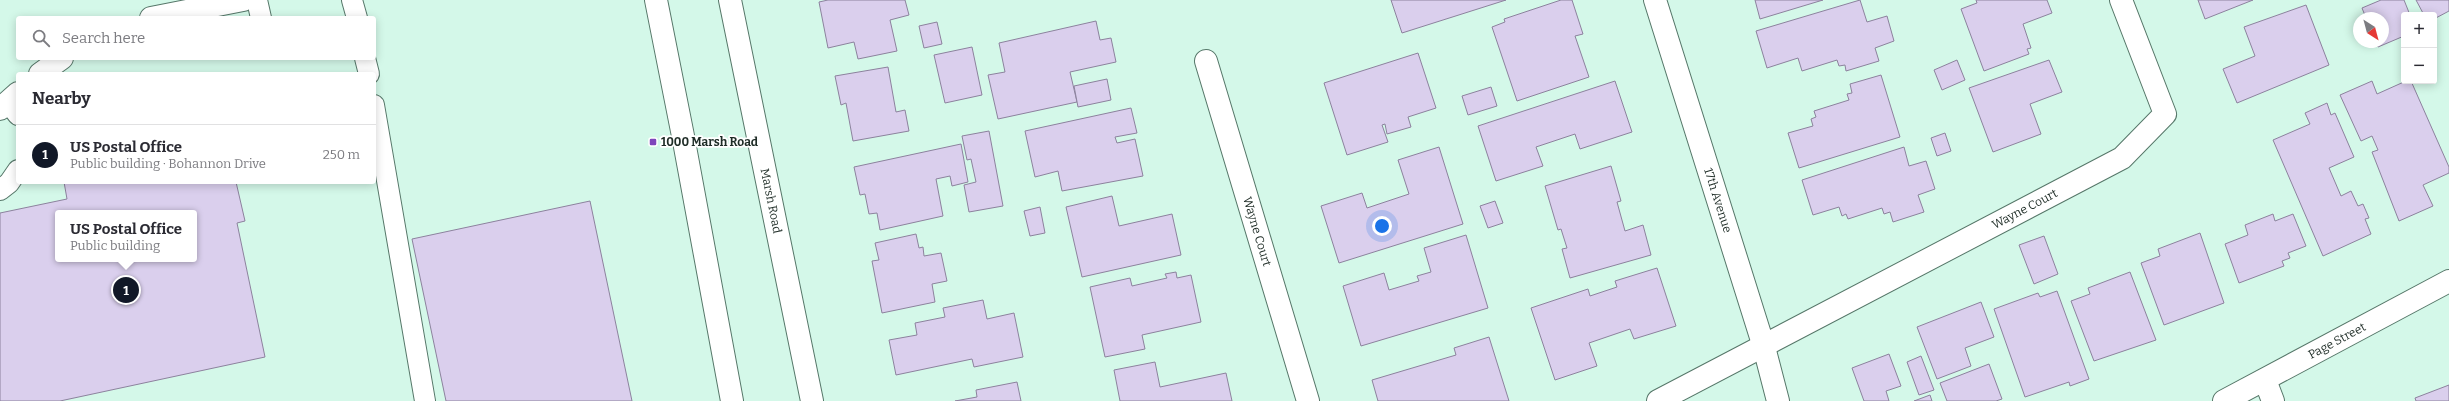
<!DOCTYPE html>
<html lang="en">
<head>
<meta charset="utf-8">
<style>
	body { margin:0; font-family:Bitter,serif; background:#f7f7f7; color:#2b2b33 }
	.controls { position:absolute; right:12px; top:12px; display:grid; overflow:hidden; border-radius:4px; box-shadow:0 2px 10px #0003 }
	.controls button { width:36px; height:36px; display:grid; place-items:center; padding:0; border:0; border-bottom:1px solid #e1e1e2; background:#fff; color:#2b2b33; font:20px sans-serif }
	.compass { position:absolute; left:2353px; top:12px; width:36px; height:36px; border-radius:50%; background:#fff; box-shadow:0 2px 10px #0003; rotate:144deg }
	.you { position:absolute; left:1382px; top:226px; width:14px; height:14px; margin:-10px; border:3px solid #fff; border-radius:50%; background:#1a73e8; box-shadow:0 0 0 6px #1a73e833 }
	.badge { display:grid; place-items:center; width:26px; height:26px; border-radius:50%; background:#111827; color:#fff; font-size:13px; font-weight:700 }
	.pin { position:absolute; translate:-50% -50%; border:2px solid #fff; box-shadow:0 1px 4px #0006 }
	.popup { position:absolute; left:55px; top:210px; width:142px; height:52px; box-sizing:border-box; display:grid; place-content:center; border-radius:4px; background:#fff; filter:drop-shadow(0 1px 3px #0005); font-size:13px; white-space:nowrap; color:#7c7c81 }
	.popup b { font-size:15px; color:#2b2b33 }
	.popup::after { content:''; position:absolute; left:50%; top:100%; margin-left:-8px; border:8px solid transparent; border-top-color:#fff }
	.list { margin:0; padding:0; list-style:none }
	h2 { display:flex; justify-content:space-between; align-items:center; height:52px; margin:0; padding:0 16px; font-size:17px }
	h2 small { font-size:13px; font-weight:400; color:#7c7c81 }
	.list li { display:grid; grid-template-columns:26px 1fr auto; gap:12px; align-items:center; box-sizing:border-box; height:60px; padding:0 16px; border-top:1px solid #e1e1e2 }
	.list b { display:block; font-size:15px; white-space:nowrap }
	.list p { margin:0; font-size:13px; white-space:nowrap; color:#7c7c81 }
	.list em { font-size:13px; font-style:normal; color:#7c7c81 }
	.icon { flex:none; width:22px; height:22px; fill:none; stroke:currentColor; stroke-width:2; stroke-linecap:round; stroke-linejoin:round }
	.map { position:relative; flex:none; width:2449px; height:401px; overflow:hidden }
	.search { position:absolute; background:#fff; box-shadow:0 2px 10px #0003; left:16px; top:16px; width:360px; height:44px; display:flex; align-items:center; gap:10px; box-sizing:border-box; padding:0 14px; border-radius:4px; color:#7c7c81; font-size:15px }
	.panel { position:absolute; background:#fff; box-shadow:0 2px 10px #0003; left:16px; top:72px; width:360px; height:112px; border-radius:4px }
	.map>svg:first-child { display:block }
	.building { fill:#dacfed; stroke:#8c829d; fill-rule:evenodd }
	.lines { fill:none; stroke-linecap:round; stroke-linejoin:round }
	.service-casing { stroke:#567769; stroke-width:22 }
	.minor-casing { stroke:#567769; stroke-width:24 }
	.tertiary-casing { stroke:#567769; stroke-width:24 }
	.secondary-casing { stroke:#567769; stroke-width:24 }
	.service { stroke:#fff; stroke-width:20 }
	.minor { stroke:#fff; stroke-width:22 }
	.tertiary { stroke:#fff; stroke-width:22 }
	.secondary { stroke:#fff; stroke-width:22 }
	.poi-dot { fill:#7e45bb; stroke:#fff; stroke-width:1.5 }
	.labels { text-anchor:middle; stroke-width:3.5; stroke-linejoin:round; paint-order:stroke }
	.poi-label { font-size:12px; font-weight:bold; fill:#1e2c26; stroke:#fff; text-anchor:start }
	.street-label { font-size:12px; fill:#1e2c26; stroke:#fff }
</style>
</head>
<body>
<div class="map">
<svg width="2449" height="401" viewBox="0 0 2449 401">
	<rect width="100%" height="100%" fill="#d4f8e9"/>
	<g class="building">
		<polygon points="828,0 905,0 909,15 890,20 897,51 858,59 854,42 828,48 819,2"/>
		<polygon points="1391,0 1506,0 1402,33"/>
		<polygon points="1561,0 1572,0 1583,34 1575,36 1589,77 1517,101 1492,27 1505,22 1504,19"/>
		<polygon points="1755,0 1823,0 1760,19"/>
		<polygon points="1860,0 1867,22 1887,16 1894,41 1875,48 1879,61 1846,71 1845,65 1839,66 1837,60 1802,71 1798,58 1767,68 1756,31"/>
		<polygon points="1976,0 2047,0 2052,13 2023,24 2031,48 2027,49 2029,54 1984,71 1961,9 1977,3"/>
		<polygon points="2198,0 2253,0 2205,19"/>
		<polygon points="2381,0 2404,0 2410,15 2404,15 2404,36 2378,47 2376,42 2383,42 2383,18 2366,18 2362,8"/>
		<polygon points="2416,0 2449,0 2449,11 2434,19 2434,15 2424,15"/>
		<polygon points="2306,5 2329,65 2237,103 2223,69 2255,56 2244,27"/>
		<polygon points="1096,21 1100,40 1111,38 1116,62 1070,72 1077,102 998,119 988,75 1005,72 999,43"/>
		<polygon points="937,22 942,44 924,48 919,26"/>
		<polygon points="972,47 982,95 945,103 934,55"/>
		<polygon points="1418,53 1436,108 1408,117 1411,127 1387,134 1385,124 1382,125 1388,142 1347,155 1324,83"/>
		<polygon points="1957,60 1965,80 1942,90 1934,70"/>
		<polygon points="2049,60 2062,92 2030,104 2041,134 1993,152 1969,88"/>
		<polygon points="888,67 896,112 905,110 909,131 853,141 846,103 841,105 835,76"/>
		<polygon points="1881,75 1900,137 1799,168 1788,133 1813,126 1811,119 1816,117 1814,111 1849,100 1847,94 1852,93 1850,84"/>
		<polygon points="1107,79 1111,100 1078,107 1074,86"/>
		<polygon points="1615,81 1632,132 1580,149 1575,134 1536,147 1543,166 1496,181 1478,126"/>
		<polygon points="2372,81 2377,94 2406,81 2411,81 2449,167 2449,173 2423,185 2433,206 2399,221 2372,152 2378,150 2372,136 2361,141 2340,95"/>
		<polygon points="1491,87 1497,106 1468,115 1462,96"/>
		<polygon points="2327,103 2331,115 2335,113 2354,157 2329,168 2341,196 2351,191 2358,206 2363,204 2369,218 2365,219 2371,234 2323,256 2273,140 2310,124 2305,113"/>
		<polygon points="1131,108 1137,133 1115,137 1117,143 1135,139 1143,176 1062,191 1058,171 1035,177 1025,131"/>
		<polygon points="989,131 1003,206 969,212 964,185 976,182 971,159 967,160 962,136"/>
		<polygon points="1945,133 1951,151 1937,156 1931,138"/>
		<polygon points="961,144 968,182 952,186 950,176 936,179 943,216 880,230 877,213 869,214 865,194 860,195 854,167"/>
		<polygon points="1439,147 1463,224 1339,263 1321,206 1362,193 1367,208 1409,194 1398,160"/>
		<polygon points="1904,147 1909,166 1926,161 1935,189 1918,195 1924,212 1893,222 1890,212 1884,214 1882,208 1848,219 1846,214 1842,216 1839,207 1813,215 1802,180"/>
		<polygon points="1611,166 1621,201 1617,202 1625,231 1643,225 1651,255 1570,278 1562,249 1567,248 1561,229 1558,230 1545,186"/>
		<path d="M64 182H236L245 221 237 223 265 357 60 401H0V213L67 199ZM58 213H194V259H58Z"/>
		<polygon points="1112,196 1119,226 1172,214 1181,255 1082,277 1066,207"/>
		<polygon points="590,201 632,401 446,401 412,239"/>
		<polygon points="1495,201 1503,223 1488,228 1480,206"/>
		<polygon points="1040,207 1045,233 1030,236 1024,211"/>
		<polygon points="2273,214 2275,221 2293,214 2306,246 2288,253 2290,258 2282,261 2284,266 2239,283 2225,244 2248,235 2245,225"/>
		<polygon points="2200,233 2224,303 2164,325 2141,263 2160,256 2158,249"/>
		<polygon points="916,234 919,248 923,247 924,256 941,253 947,281 932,284 935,302 882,313 872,261 879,260 875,243"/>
		<polygon points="1466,235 1488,308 1361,346 1343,286 1384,273 1389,290 1419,281 1417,276 1431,272 1424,248"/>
		<polygon points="2044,236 2058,274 2034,284 2019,245"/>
		<polygon points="1657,268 1676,326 1634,339 1630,329 1589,343 1597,366 1555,380 1531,308 1588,289 1590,296 1617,287 1615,281"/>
		<polygon points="1176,272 1177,278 1191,275 1201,322 1142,335 1145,349 1105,357 1090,287 1130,278 1132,286 1167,278 1165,274"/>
		<polygon points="2130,272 2156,340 2094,361 2071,301 2090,294 2088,288"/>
		<polygon points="2057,291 2089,379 2070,386 2069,382 2025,397 1994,309 2038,293 2040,297"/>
		<polygon points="983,300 987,319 1014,313 1023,357 974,367 972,359 896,375 889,340 917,335 915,323 945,317 943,308"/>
		<polygon points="1981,302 1994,337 1965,348 1971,366 1937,379 1917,327"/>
		<polygon points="1489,337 1509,401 1378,401 1372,380 1456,355 1454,348"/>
		<polygon points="1889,354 1901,386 1886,391 1889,401 1864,401 1852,368"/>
		<polygon points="1921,356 1934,390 1919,395 1907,362"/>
		<polygon points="1155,362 1160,387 1226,373 1232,401 1120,401 1114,370"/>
		<polygon points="1989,364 2002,399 1996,401 1947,401 1940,383"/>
		<polygon points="1017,382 1021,401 955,401 977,397 976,390"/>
		<polygon points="2449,385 2449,401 2416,401 2415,398"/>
		<polygon points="1930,395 1932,401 1914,401"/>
	</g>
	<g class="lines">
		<defs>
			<g id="service">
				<polyline points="257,0 261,18"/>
				<polyline points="352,0 357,18"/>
				<polyline points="365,58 369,74"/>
				<polyline points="8,102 18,115"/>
				<polyline points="374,105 425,401"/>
				<polyline points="0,190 9,183 18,170"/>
			</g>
			<g id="minor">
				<path id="s1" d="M1655 0 1764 347 1778 401"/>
				<path id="s2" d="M1206 61 1308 401"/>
				<polyline points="2265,380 2273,401"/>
				<path id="s3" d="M1658 401 2122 158 2165 114 2121 0"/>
				<path id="s4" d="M2224 401 2449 281"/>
			</g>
			<g id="tertiary">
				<polyline points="151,18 243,0"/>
				<polyline points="40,74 62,58"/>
				<polyline points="0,109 18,93"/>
			</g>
			<g id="secondary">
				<polyline points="656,0 683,136 732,401"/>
				<path id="s5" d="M730 0 812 401"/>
			</g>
		</defs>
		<use href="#service" class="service-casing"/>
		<use href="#minor" class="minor-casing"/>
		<use href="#tertiary" class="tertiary-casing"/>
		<use href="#secondary" class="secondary-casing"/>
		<use href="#service" class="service"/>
		<use href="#minor" class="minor"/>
		<use href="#tertiary" class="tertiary"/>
		<use href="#secondary" class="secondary"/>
	</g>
	<rect class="poi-dot" x="649" y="138" width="8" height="8" rx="2"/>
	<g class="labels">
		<g class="poi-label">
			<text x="661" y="146">1000 Marsh Road</text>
		</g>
		<g class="street-label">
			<text dy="4" stroke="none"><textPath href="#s1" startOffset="210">17th Avenue</textPath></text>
			<text dy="4" stroke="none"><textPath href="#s5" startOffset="205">Marsh Road</textPath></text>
			<text dy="4" stroke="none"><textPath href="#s3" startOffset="414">Wayne Court</textPath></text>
			<text dy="4" stroke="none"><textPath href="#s2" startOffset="178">Wayne Court</textPath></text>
			<text dy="4" stroke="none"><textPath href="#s4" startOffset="128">Page Street</textPath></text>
		</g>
	</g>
</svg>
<div class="controls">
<button>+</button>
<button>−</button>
</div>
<svg class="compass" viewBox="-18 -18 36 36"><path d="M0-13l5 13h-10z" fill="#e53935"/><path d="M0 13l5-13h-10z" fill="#7c7c81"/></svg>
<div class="you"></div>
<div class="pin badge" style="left:126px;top:290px">1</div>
<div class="popup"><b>US Postal Office</b>Public building</div>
<div class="search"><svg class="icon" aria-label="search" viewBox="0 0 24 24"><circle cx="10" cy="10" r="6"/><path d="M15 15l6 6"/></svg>Search here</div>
<section class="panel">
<h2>Nearby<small></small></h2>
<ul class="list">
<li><span class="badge">1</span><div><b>US Postal Office</b><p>Public building · Bohannon Drive</p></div><em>250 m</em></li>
</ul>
</section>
</div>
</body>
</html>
